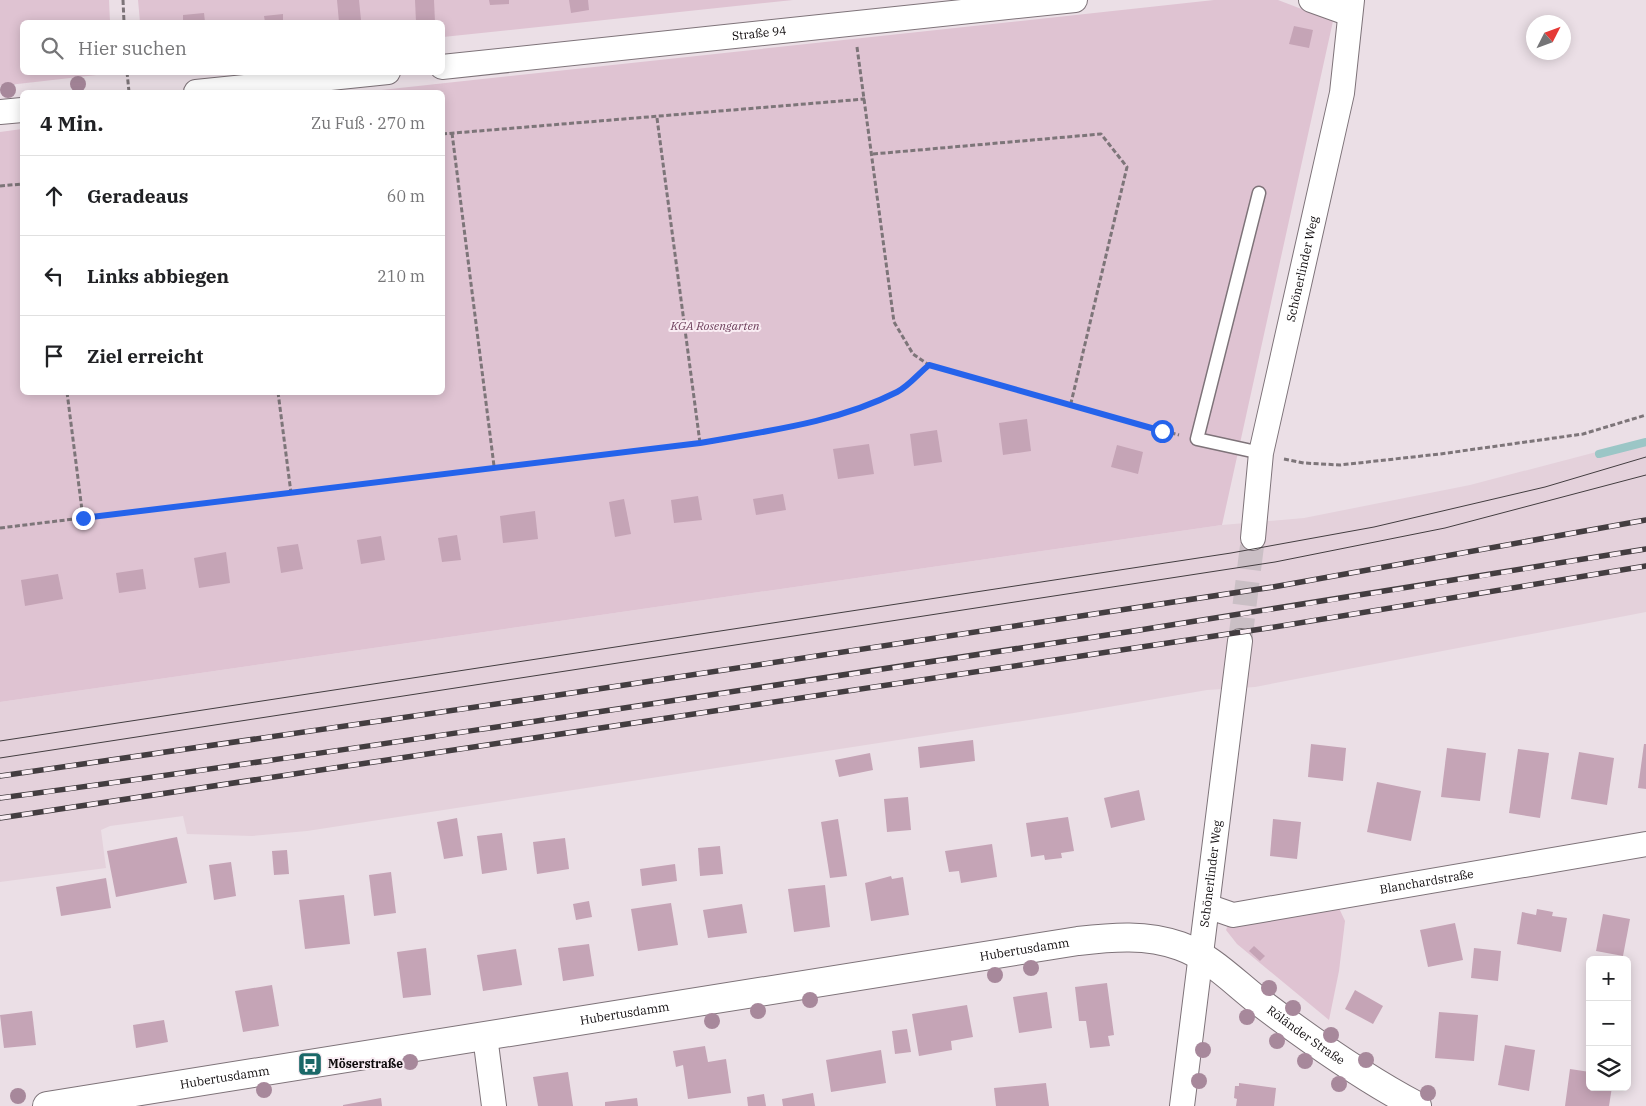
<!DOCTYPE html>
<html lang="de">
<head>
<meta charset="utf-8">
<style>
	body { margin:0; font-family:"IBM Plex Serif",serif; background:#f2f2f2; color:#202124 }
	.controls { position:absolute; right:15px; bottom:15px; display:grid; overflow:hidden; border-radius:8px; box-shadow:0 2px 12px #0003 }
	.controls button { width:45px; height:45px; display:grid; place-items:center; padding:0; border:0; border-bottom:1px solid #e0e0e0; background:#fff; color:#202124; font:25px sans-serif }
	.compass { position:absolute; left:1526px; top:15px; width:45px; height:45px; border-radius:50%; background:#fff; box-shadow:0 2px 12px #0003; rotate:48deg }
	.stop { position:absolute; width:15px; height:15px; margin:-11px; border:4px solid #2563eb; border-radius:50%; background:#fff }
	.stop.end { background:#2563eb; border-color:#fff; box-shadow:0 1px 5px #0008 }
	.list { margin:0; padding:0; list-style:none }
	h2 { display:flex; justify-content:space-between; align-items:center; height:65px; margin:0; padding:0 20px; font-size:21px }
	h2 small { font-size:16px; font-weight:400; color:#757577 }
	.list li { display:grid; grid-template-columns:32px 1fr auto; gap:15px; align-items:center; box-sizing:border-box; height:80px; padding:0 20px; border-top:1px solid #e0e0e0 }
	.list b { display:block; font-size:19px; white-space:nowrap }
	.list em { font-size:16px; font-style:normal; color:#757577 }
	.icon { flex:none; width:28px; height:28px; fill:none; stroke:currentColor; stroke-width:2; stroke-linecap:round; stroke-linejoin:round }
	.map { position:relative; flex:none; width:1646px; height:1106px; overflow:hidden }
	.search { position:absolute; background:#fff; box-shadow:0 2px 12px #0003; left:20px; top:20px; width:425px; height:55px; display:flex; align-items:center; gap:12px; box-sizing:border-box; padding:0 18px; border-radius:8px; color:#757577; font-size:19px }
	.panel { position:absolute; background:#fff; box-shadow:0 2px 12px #0003; left:20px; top:90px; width:425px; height:305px; border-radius:8px }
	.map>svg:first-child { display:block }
	.built { fill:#e4d1db }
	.green { fill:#dfc3d2 }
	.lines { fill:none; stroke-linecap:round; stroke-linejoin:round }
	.stream { stroke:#9bc6c6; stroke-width:8 }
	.building { fill:#c5a4b6 }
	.minor-tunnel { stroke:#cabfc5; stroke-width:24; stroke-dasharray:24 12; stroke-linecap:butt }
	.service-casing { stroke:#7e7379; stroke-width:15 }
	.minor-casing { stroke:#7e7379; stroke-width:26 }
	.tertiary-casing { stroke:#7e7379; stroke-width:30 }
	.path { stroke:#7d7579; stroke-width:3; stroke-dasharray:5 2.5; stroke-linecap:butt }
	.service { stroke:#fff; stroke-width:12 }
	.minor { stroke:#fff; stroke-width:24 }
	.tertiary { stroke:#fff; stroke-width:28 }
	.tram { stroke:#433d40; stroke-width:1 }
	.rail-casing { stroke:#433d40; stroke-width:5.5 }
	.rail { stroke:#f9ecf3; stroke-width:4; stroke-dasharray:11; stroke-linecap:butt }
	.tree { fill:#a7889b }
	.route { stroke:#2563eb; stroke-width:6 }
	.labels { text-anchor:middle; stroke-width:4; stroke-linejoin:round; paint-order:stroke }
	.street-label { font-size:12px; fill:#0f0b0d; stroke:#f9ecf3 }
	.park-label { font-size:12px; font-style:italic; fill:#6f415d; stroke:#f9ecf3 }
	.poi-label { font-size:12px; font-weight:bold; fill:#0f0b0d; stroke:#f9ecf3; text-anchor:start }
</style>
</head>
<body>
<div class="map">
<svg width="1646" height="1106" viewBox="0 0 1646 1106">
	<rect width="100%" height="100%" fill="#ebdfe6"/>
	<polygon class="built" points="1646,439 1646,612 1255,687 1207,690 1074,713 307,831 252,836 187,834 183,816 110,826 101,830 106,868 0,882 0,702 1222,525 1304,518 1470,485"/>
	<g class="green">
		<polygon points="0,0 109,0 110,22 22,22 22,72 114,73 0,86"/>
		<polygon points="138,0 793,0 443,37 442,22 140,22"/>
		<polygon points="1214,0 1278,0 1333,21 1222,525 0,702 0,132 22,129 22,392 442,392 442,92 363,92"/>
		<polygon points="1338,906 1345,921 1339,971 1329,1020 1237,944 1226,930 1228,925"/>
	</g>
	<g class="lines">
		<polyline class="stream" points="1599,454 1646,442"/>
	</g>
	<g class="building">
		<polygon points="337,0 359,0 361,20 339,22"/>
		<polygon points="415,0 434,0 435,22 416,22"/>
		<polygon points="489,0 509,0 509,4 490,5"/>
		<polygon points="569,0 588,0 589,10 571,13"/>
		<polygon points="204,13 205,22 183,22 183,15"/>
		<polygon points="283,14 283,22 265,22 264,16"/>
		<polygon points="1294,26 1313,30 1309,48 1289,44"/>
		<polygon points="1027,419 1031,451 1003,455 999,423"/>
		<polygon points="937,430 942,462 914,466 910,434"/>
		<polygon points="869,444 874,474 838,479 833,449"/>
		<polygon points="1117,445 1143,452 1138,474 1111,467"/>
		<polygon points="783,494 786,510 756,515 753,499"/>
		<polygon points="698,496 702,520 674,523 671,500"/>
		<polygon points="624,499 631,534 615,537 609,502"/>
		<polygon points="535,511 538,539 503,543 500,516"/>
		<polygon points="457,535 461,560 442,562 438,538"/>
		<polygon points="381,536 385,560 361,564 357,540"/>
		<polygon points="298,544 303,569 281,573 277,547"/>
		<polygon points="226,552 230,583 199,588 194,558"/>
		<polygon points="143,569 146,589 119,593 116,573"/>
		<polygon points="58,574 63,599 25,606 21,580"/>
		<polygon points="973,740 975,761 920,768 918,747"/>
		<polygon points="1311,744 1346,748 1343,781 1308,777"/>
		<polygon points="1644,744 1646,744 1646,789 1638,788"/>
		<polygon points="1447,748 1486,753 1480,801 1441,797"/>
		<polygon points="1518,749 1549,753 1540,818 1509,813"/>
		<polygon points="1579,752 1614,758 1607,805 1571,799"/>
		<polygon points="870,753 873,770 839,777 835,760"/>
		<polygon points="1377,782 1421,791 1411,841 1367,832"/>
		<polygon points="1139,790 1145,820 1111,828 1104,798"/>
		<polygon points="908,797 911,830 887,832 884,799"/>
		<polygon points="1068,817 1074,851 1061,853 1062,858 1045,860 1044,855 1031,857 1026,823"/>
		<polygon points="457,818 463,856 444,859 437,822"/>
		<polygon points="838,819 847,876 830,878 821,822"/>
		<polygon points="1273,819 1301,822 1297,859 1270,856"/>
		<polygon points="502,833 507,870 482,874 477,836"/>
		<polygon points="177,837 187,883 116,897 107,851"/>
		<polygon points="565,838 569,869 537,874 533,842"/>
		<polygon points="992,844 997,877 961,883 959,871 949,872 945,851"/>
		<polygon points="720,846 723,874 700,876 698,848"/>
		<polygon points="287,850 289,874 274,875 272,851"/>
		<polygon points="231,862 236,896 214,900 209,865"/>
		<polygon points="675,864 677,881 642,886 640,869"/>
		<polygon points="391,872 396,913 374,916 369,875"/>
		<polygon points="891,876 892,879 903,877 909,915 871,921 865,883"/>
		<polygon points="106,878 111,908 61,916 56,887"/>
		<polygon points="825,885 830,927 794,932 788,889"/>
		<polygon points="344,895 350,944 305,949 299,900"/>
		<polygon points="589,901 592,917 576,920 573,904"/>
		<polygon points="671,903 678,945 638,951 631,909"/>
		<polygon points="742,904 747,933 708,938 703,910"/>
		<polygon points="1537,909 1553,912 1552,916 1567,918 1561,952 1517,944 1522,912 1536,915"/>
		<polygon points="1603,914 1630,919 1623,956 1596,951"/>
		<polygon points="1455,923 1463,960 1428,967 1420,930"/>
		<polygon points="589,944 594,976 563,981 558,948"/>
		<polygon points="1254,946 1265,956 1260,961 1249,951"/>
		<polygon points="426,948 431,995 403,998 397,952"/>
		<polygon points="1474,948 1501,951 1498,981 1471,978"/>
		<polygon points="516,949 522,985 483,991 477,955"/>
		<polygon points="1107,983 1114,1035 1108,1036 1110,1046 1090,1048 1086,1021 1079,1021 1075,987"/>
		<polygon points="272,985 279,1026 243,1032 235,991"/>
		<polygon points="1355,990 1383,1006 1373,1024 1345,1009"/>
		<polygon points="1047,992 1052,1028 1019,1033 1013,997"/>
		<polygon points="967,1005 973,1037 951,1041 952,1050 919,1056 912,1014"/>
		<polygon points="32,1011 36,1045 4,1048 0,1015"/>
		<polygon points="1439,1012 1478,1015 1474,1061 1435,1058"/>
		<polygon points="164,1020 168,1042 136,1048 133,1025"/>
		<polygon points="907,1029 911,1052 895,1054 892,1031"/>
		<polygon points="1505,1045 1535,1050 1529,1091 1498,1085"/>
		<polygon points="705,1046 708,1062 726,1059 731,1093 688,1099 683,1065 676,1067 673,1051"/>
		<polygon points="881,1050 886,1083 831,1092 826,1060"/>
		<polygon points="1570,1069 1590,1072 1590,1087 1612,1087 1609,1106 1565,1106"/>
		<polygon points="568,1072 573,1106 538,1106 533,1077"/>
		<polygon points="1046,1083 1049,1106 996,1106 994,1088"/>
		<polygon points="1239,1083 1276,1088 1274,1106 1236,1106 1237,1099 1234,1098 1235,1086 1239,1086"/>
		<polygon points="813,1093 815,1106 783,1106 782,1099"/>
		<polygon points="764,1094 766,1106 748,1106 747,1097"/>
		<polygon points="381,1098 382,1106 343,1106 343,1105"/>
		<polygon points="637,1098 638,1106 605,1106 605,1102"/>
	</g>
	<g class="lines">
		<polyline class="minor-tunnel" points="1240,641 1253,538"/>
		<defs>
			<polyline id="service" points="1259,193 1197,439 1261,453"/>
			<g id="minor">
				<polyline points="1311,0 1350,14"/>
				<path id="s1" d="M442 67 1075 0"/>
				<polyline points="196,92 388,72"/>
				<polyline points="0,112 22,110"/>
				<path id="s2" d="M1253 538 1261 453 1342 93 1352 0"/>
				<path id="s3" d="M1207 906 1233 915 1646 844"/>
				<polyline points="485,1036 494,1106"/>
				<path id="s4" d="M1182 1106 1240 641"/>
			</g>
			<g id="tertiary">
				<path id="s5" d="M47 1106 1078 941C1113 937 1146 934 1180 946 1211 957 1235 983 1261 1003 1310 1040 1362 1077 1417 1106"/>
			</g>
		</defs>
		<use href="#service" class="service-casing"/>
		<use href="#minor" class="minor-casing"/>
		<use href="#tertiary" class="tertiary-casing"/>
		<g class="path">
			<polyline points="123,0 124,22"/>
			<polyline points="857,47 894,322 913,354 929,365 1179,435"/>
			<polyline points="127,72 129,92"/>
			<polyline points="657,118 700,443"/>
			<polyline points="452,133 494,466"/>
			<polyline points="442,134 865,99"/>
			<polyline points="873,154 1101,134 1127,167 1071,403"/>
			<polyline points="0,186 22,184"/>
			<polyline points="67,392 83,518"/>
			<polyline points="278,392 291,493"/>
			<polyline points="1284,459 1304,463 1340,465 1440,454 1583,434 1646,415"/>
			<path d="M0 528 700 443C766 431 836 423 897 392 909 386 919 373 929 365"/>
		</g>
		<use href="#service" class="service"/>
		<use href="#minor" class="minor"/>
		<use href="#tertiary" class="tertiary"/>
		<g class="tram">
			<polyline points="0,741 1231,553 1374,527 1545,487 1646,457"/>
			<polyline points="0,758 1275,562 1445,528 1646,475"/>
		</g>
		<defs>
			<g id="rail">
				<polyline points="0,776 545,697 1273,587 1646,520"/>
				<path d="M0 798C191 773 381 744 571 716 930 663 1288 608 1646 549"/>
				<polyline points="0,818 1268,628 1646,566"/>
			</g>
		</defs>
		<use href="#rail" class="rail-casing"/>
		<use href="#rail" class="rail"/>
	</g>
	<g class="tree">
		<circle cx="78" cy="84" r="8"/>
		<circle cx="8" cy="90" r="8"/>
		<circle cx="1031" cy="968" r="8"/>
		<circle cx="995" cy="975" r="8"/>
		<circle cx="1269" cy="988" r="8"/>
		<circle cx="810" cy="1000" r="8"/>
		<circle cx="1293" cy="1008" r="8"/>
		<circle cx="758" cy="1011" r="8"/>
		<circle cx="1247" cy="1017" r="8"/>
		<circle cx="712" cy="1021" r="8"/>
		<circle cx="1331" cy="1035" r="8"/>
		<circle cx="1277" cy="1041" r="8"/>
		<circle cx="1203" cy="1050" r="8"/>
		<circle cx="1366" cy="1060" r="8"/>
		<circle cx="1305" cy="1061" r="8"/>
		<circle cx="410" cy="1062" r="8"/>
		<circle cx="1199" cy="1081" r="8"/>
		<circle cx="1339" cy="1084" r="8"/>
		<circle cx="264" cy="1090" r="8"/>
		<circle cx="1428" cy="1093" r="8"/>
		<circle cx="18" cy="1096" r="8"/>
	</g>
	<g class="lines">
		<path class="route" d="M83 518 700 443C766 431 836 423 897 392 909 386 919 373 929 365L1162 431"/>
	</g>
	<defs>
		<symbol id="bus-square" viewBox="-11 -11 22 22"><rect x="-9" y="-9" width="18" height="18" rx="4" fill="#1a6868" stroke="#f9ecf3"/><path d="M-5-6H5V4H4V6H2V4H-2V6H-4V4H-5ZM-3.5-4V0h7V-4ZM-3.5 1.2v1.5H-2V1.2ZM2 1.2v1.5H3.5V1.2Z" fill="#fff"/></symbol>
	</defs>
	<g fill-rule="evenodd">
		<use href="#bus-square" x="296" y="1050" width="28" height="28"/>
	</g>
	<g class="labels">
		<g class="street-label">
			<text dy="4" stroke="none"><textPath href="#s1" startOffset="319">Straße 94</textPath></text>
			<text dy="4" stroke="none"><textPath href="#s2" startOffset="274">Schönerlinder Weg</textPath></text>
			<text dy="4" stroke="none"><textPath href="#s4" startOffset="234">Schönerlinder Weg</textPath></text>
			<text dy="4" stroke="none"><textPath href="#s3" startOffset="224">Blanchardstraße</textPath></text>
			<text dy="4" stroke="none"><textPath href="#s5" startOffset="990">Hubertusdamm</textPath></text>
			<text dy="4" stroke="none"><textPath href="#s5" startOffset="585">Hubertusdamm</textPath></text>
			<text dy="4" stroke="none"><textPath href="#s5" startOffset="1302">Röländer Straße</textPath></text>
			<text dy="4" stroke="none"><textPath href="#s5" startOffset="180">Hubertusdamm</textPath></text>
		</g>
		<g class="park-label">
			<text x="715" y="330">KGA Rosengarten</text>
		</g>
		<g class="poi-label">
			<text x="328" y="1068">Möserstraße</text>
		</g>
	</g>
</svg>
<div class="controls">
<button>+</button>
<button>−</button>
<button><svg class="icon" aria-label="layers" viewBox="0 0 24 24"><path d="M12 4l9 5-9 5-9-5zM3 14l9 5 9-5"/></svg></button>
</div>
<svg class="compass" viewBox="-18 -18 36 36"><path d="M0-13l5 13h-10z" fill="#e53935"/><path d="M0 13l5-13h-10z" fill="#757577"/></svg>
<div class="stop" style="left:1162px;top:431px"></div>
<div class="stop end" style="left:83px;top:518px"></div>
<div class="search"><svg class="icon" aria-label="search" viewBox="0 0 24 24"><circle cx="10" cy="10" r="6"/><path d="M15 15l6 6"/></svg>Hier suchen</div>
<section class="panel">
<h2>4 Min.<small>Zu Fuß · 270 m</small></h2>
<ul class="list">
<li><svg class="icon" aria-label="ahead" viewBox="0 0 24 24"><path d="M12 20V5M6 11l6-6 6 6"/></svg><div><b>Geradeaus</b></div><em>60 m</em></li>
<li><svg class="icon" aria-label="left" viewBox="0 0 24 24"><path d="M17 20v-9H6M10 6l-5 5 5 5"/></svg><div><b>Links abbiegen</b></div><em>210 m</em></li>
<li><svg class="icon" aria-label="arrive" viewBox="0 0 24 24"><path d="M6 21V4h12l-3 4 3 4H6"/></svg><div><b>Ziel erreicht</b></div></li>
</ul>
</section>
</div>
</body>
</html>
